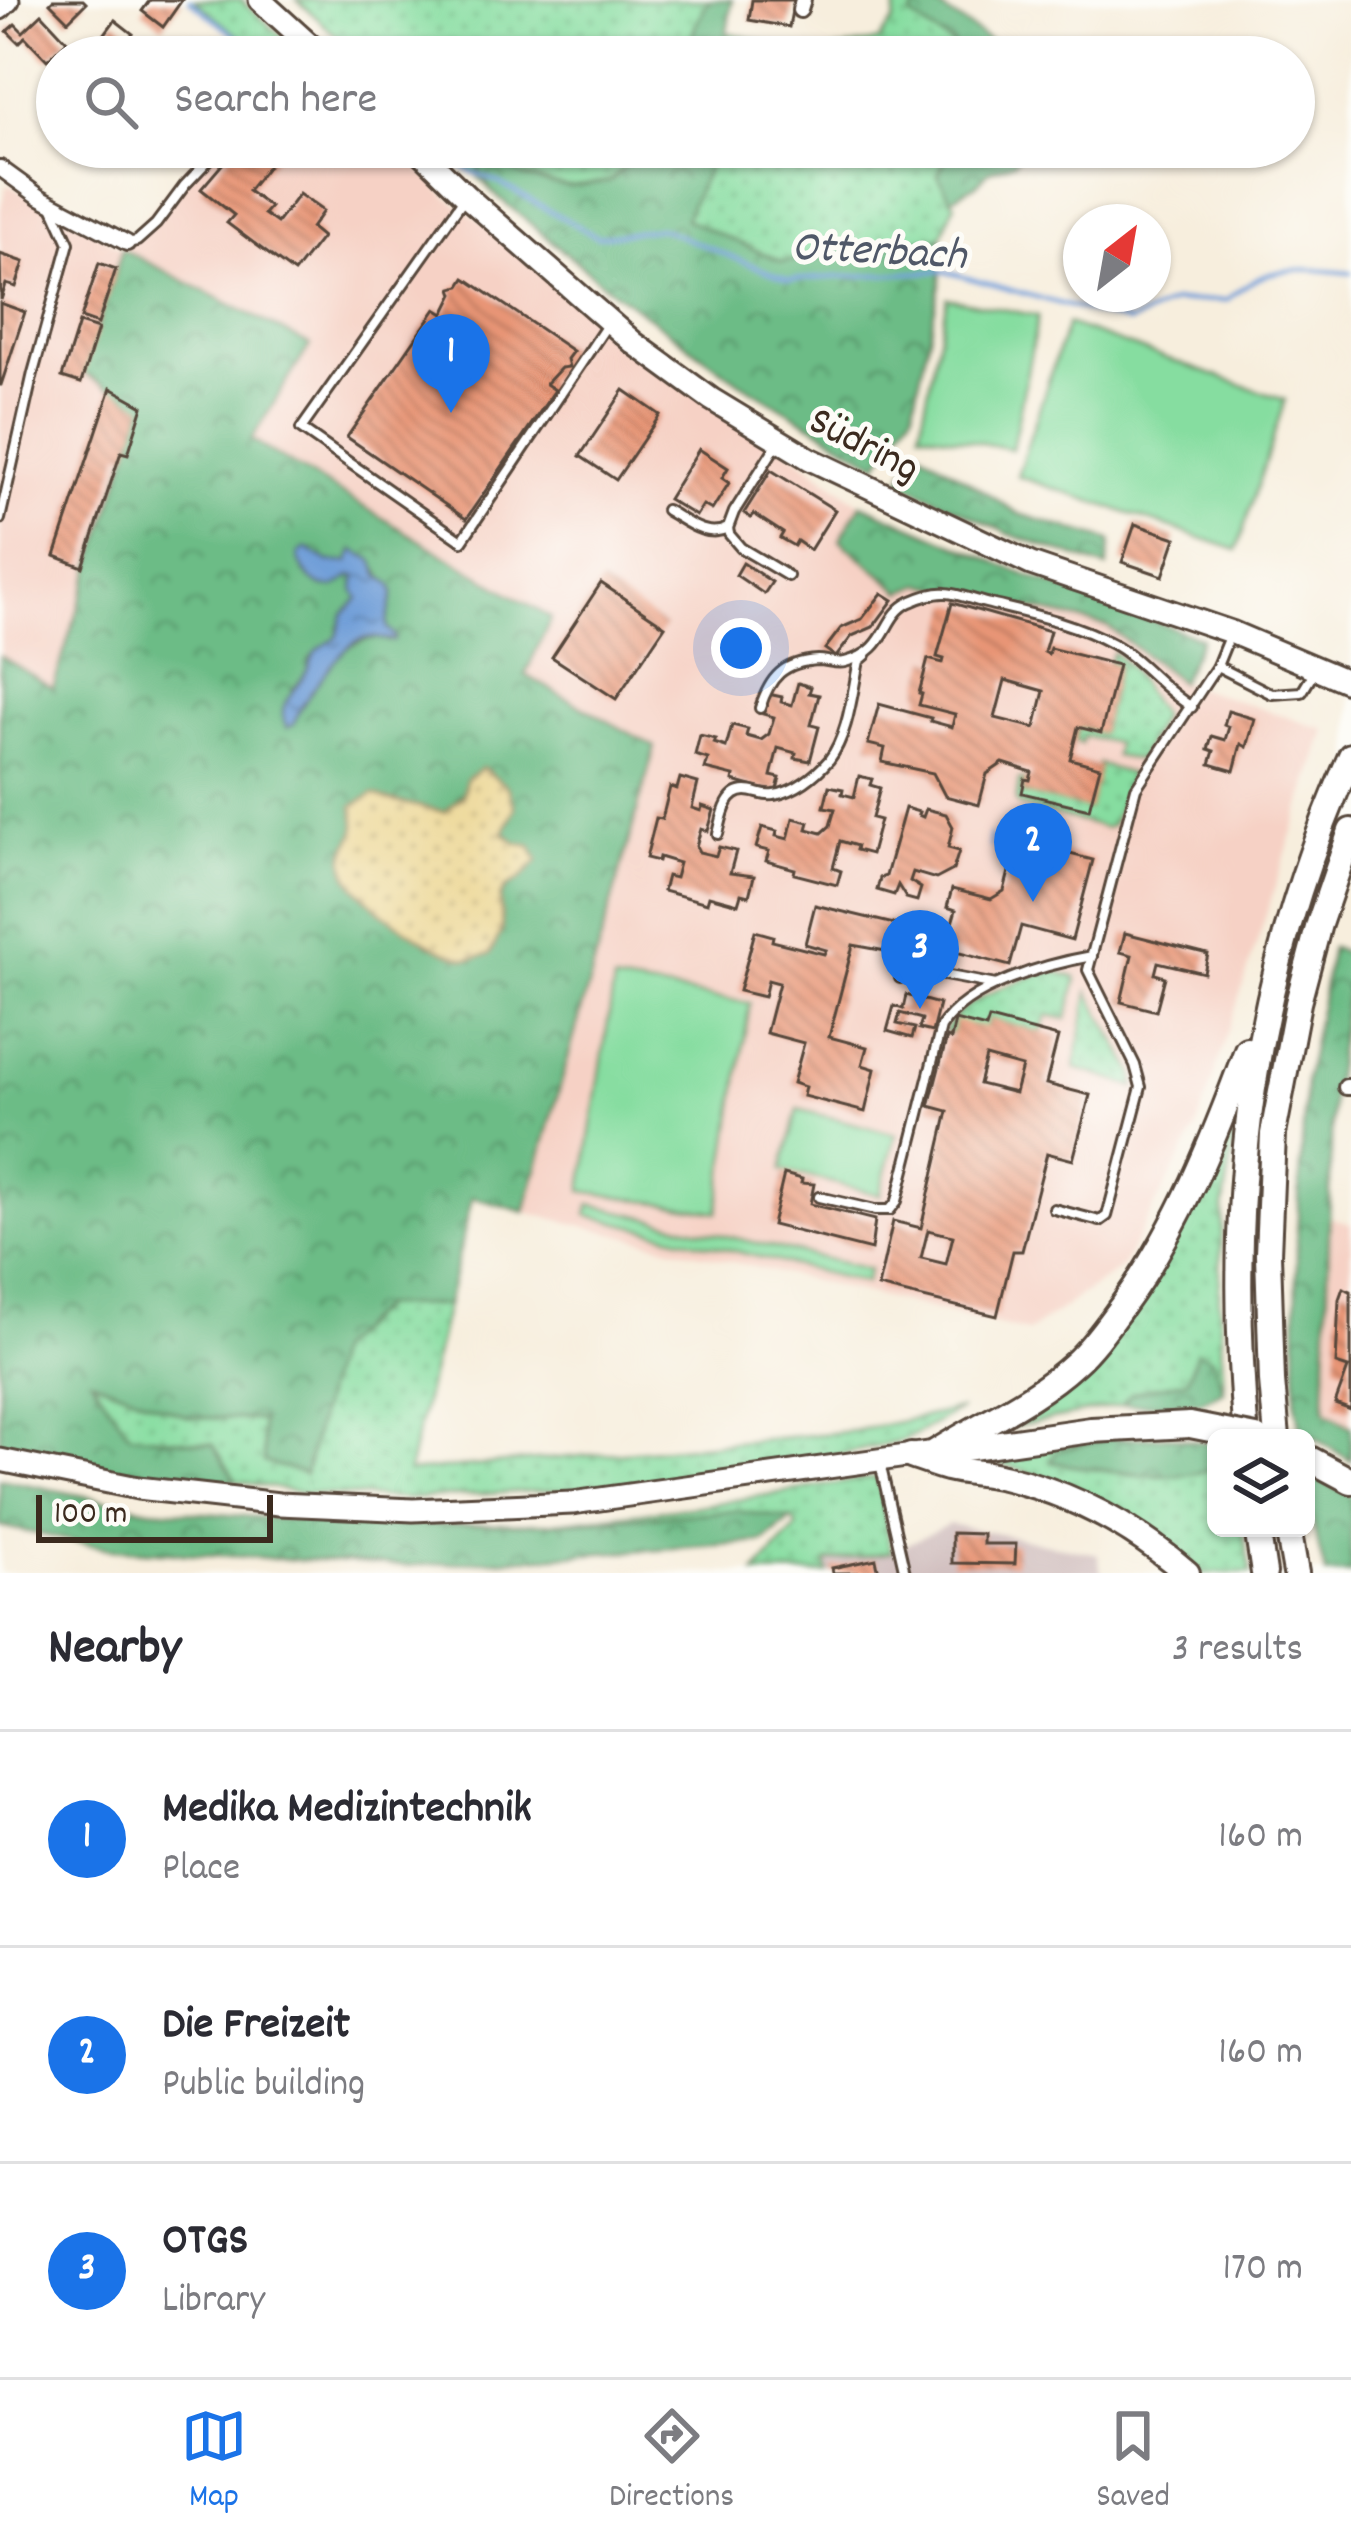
<!DOCTYPE html>
<html lang="en">
<head>
<meta charset="utf-8">
<style>
	body { margin:0; font-family:Dekko,sans-serif; background:#f2f2f3; color:#2b2b33 }
	.controls { position:absolute; right:36px; bottom:36px; display:grid; overflow:hidden; border-radius:18px; box-shadow:0 3px 9px #0004 }
	.controls button { width:108px; height:108px; display:grid; place-items:center; padding:0; border:0; border-bottom:3px solid #e1e1e2; background:#fff; color:#2b2b33; font:60px sans-serif }
	.compass { position:absolute; left:1063px; top:204px; width:108px; height:108px; border-radius:50%; background:#fff; box-shadow:0 3px 9px #0004; rotate:31deg }
	.scale { position:absolute; left:36px; bottom:30px; width:237px; box-sizing:border-box; padding-left:12px; border:6px solid #3b2a1e; border-top:0; font-size:33px; line-height:42px; white-space:nowrap; color:#3b2a1e; -webkit-text-stroke:9px #fdfcf7; paint-order:stroke }
	.you { position:absolute; left:741px; top:648px; width:42px; height:42px; margin:-30px; border:9px solid #fff; border-radius:50%; background:#1a73e8; box-shadow:0 0 0 18px #1a73e833 }
	.badge { display:grid; place-items:center; width:78px; height:78px; border-radius:50%; background:#1a73e8; color:#fff; font-size:39px; font-weight:700 }
	.pin { position:absolute; translate:-50% -99px; filter:drop-shadow(0 3px 6px #0008) }
	.pin::after { content:''; position:absolute; top:63px; width:42px; height:36px; background:inherit; clip-path:polygon(0 0,100% 0,50% 100%) }
	.list { margin:0; padding:0; list-style:none }
	h2 { display:flex; justify-content:space-between; align-items:center; height:156px; margin:0; padding:0 48px; font-size:51px }
	h2 small { font-size:39px; font-weight:400; color:#7c7c81 }
	.list li { display:grid; grid-template-columns:78px 1fr auto; gap:36px; align-items:center; box-sizing:border-box; height:216px; padding:0 48px; border-top:3px solid #e1e1e2 }
	.list b { display:block; font-size:45px; white-space:nowrap }
	.list p { margin:0; font-size:39px; white-space:nowrap; color:#7c7c81 }
	.list em { font-size:39px; font-style:normal; color:#7c7c81 }
	.icon { flex:none; width:66px; height:66px; fill:none; stroke:currentColor; stroke-width:2; stroke-linecap:round; stroke-linejoin:round }
	.map { position:relative; flex:none; width:1351px; height:1573px; overflow:hidden }
	.search { position:absolute; background:#fff; box-shadow:0 3px 9px #0004; left:36px; right:36px; top:36px; height:132px; display:flex; align-items:center; gap:30px; box-sizing:border-box; padding:0 42px; border-radius:66px; color:#7c7c81; font-size:45px }
	.sheet { height:804px; background:#fff }
	nav { display:flex; justify-content:space-around; align-items:center; box-sizing:border-box; height:168px; border-top:3px solid #e1e1e2; background:#fff; font-size:33px; color:#7c7c81 }
	nav a { display:grid; justify-items:center; gap:6px }
	nav .on { color:#1a73e8 }
	.map>svg:first-child { display:block }
	.built { fill:#f6d1c5 }
	.industrial { fill:#d1bfbf }
	.grass { fill:url(#grass-dots); stroke:#60845f; stroke-width:3 }
	.forest { fill:url(#forest-crowns); stroke:#547352; stroke-width:3; fill-rule:evenodd }
	.sand { fill:url(#sand-dots); stroke:#94825e; stroke-width:3 }
	.pitch { fill:#86dda0; stroke:#60845f; stroke-width:3 }
	.water { fill:url(#water-ripples); stroke:#55647b; stroke-width:3 }
	.lines { fill:none; stroke-linecap:round; stroke-linejoin:round }
	.stream { stroke:#6f9ed8; stroke-width:4.5 }
	.building { fill:url(#building-back-hatch); fill-rule:evenodd }
	.lane-casing { stroke:#57473b; stroke-width:14 }
	.street-casing { stroke:#57473b; stroke-width:20 }
	.secondary-casing { stroke:#57473b; stroke-width:27 }
	.highway-casing { stroke:#57473b; stroke-width:30 }
	.lane { stroke:#fff; stroke-width:8 }
	.street { stroke:#fff; stroke-width:14 }
	.secondary { stroke:#fff; stroke-width:21 }
	.highway { stroke:#fff; stroke-width:24 }
	.highway-bridge-casing { stroke:#57473b; stroke-width:30; stroke-linecap:butt }
	.highway-bridge { stroke:#fff; stroke-width:24 }
	.labels { text-anchor:middle; stroke-width:10; stroke-linejoin:round; paint-order:stroke }
	.street-label { font-size:42px; fill:#3b2a1e; stroke:#fdfcf7 }
	.water-label { font-size:45px; font-style:italic; fill:#505868; stroke:#fdfcf7 }
</style>
</head>
<body>
<div class="map">
<svg width="1351" height="1573" viewBox="0 0 1351 1573">
	<defs>
		<pattern id="grass-dots" width="8" height="8" patternUnits="userSpaceOnUse" patternTransform="scale(3)"><rect width="8" height="8" fill="#86dda0"/><path d="M2 2h.1M6 6h.1" fill="none" stroke="#75be89" stroke-width="1.8" stroke-linecap="round"/></pattern>
		<pattern id="forest-crowns" width="20" height="18" patternUnits="userSpaceOnUse" patternTransform="scale(3)"><rect width="20" height="18" fill="#6cbc86"/><path d="M2 6a3 3 0 1 1 6 0M12 15a3 3 0 1 1 6 0" fill="none" stroke="#5a996d"/></pattern>
		<pattern id="sand-dots" width="8" height="8" patternUnits="userSpaceOnUse" patternTransform="scale(3)"><rect width="8" height="8" fill="#eeda9e"/><path d="M2 2h.1M6 6h.1" fill="none" stroke="#cdbb88" stroke-width="1.8" stroke-linecap="round"/></pattern>
		<pattern id="water-ripples" width="26" height="14" patternUnits="userSpaceOnUse" patternTransform="scale(3)"><rect width="26" height="14" fill="#6f9ed8"/><path d="M2 4q2-2 4 0t4 0M15 11q2-2 4 0t4 0" fill="none" stroke="#5c81af"/></pattern>
		<pattern id="building-back-hatch" width="6" height="6" patternUnits="userSpaceOnUse" patternTransform="scale(3)"><rect width="6" height="6" fill="#e89576"/><path d="M-1 5l2 2M0 0l6 6M5-1l2 2" fill="none" stroke="#bd7a60"/></pattern>
	</defs>
	<rect width="100%" height="100%" fill="#fdfcf7"/>
	<filter id="ink" filterUnits="userSpaceOnUse"><feTurbulence type="fractalNoise" baseFrequency=".00833" numOctaves="2"/><feDisplacementMap in="SourceGraphic" scale="24" xChannelSelector="R" yChannelSelector="G"/><feConvolveMatrix kernelMatrix="1 2 1 2 8 2 1 2 1" color-interpolation-filters="sRGB"/></filter>
	<filter id="wash" filterUnits="userSpaceOnUse"><feTurbulence type="fractalNoise" baseFrequency=".004" numOctaves="4" result="noise"/><feDisplacementMap in="SourceGraphic" scale="48" xChannelSelector="R" yChannelSelector="G"/><feGaussianBlur stdDeviation="2.7" result="paint"/><feColorMatrix in="noise" values="0 0 0 0 0 0 0 0 0 0 0 0 0 0 0 0 0 1.4 0 .05"/><feComposite in="paint" operator="in"/></filter>
	<g filter="url(#wash)">
		<rect width="100%" height="100%" fill="#f7eedd"/>
		<g class="built">
			<polygon points="203,147 397,147 447,197 861,504 841,540 923,584 1107,626 1180,682 1326,730 1196,1130 1121,1268 1028,1332 525,1212 655,747 524,675 550,618 251,439 309,345 121,251 84,372 143,406 53,689 0,656 0,209 7,184 95,231 121,249"/>
			<polygon points="1328,1216 1351,1224 1351,1427 1325,1411"/>
		</g>
		<polygon class="industrial" points="949,1524 1098,1554 1101,1573 828,1573 825,1562 891,1552"/>
		<g class="grass">
			<polygon points="194,0 241,0 305,57 264,57"/>
			<polygon points="297,0 709,0 696,24 686,57 360,57"/>
			<path d="M897 0H920L912 16C929 31 951 40 965 57H723L725 37 731 33 813 55 879 41 894 21Z"/>
			<polygon points="450,147 645,147 610,181 569,187 524,177 492,159 478,168 492,192"/>
			<polygon points="717,147 950,147 938,175 955,204 941,237 783,262 684,219"/>
			<polygon points="1113,652 1129,666 1161,716 1138,760 1114,756 1116,743 1083,736 1081,743 1075,741 1078,727 1101,733 1118,666 1109,662"/>
			<polygon points="1098,764 1130,774 1112,825 1105,828 1020,806 1016,802 1019,780 1025,780 1022,793 1088,809 1099,768"/>
			<path d="M1052 971 1076 977 1077 980 1067 1019 1047 1015 1041 1033 989 1019 986 1028 952 1033 944 1031C961 999 1018 980 1052 971Z"/>
			<polygon points="1089,992 1134,1073 1135,1087 1075,1068"/>
			<polygon points="1222,1135 1235,1138 1223,1209 1219,1298 1224,1391 1212,1359 1187,1380 1131,1393 1122,1405 998,1430 995,1424 1071,1374"/>
			<polygon points="447,1305 408,1472 854,1431 961,1409 903,1441 767,1470 570,1489 408,1499 302,1493 236,1481 212,1444 130,1434 88,1378 189,1417 262,1420 304,1474 334,1350 382,1306"/>
			<path d="M1109 1439 1052 1462C1091 1469 1185 1489 1216 1462V1528H1242L1251 1573H1202C1137 1508 1076 1483 988 1461L986 1454Z"/>
			<polygon points="877,1477 891,1552 826,1562 828,1573 755,1573 797,1527 792,1519 736,1511 554,1522 699,1506"/>
		</g>
		<g class="forest">
			<polygon points="709,0 732,0 723,57 686,57 696,24"/>
			<path d="M920 0 938 7 998 46 1002 57H965C951 40 929 30 911 16Z"/>
			<polygon points="645,147 717,147 685,219 783,262 941,237 940,284 913,411 878,464 739,382 601,282 492,192 478,168 492,159 524,177 569,187 610,181"/>
			<polygon points="950,147 1023,147 1024,148 1014,162 989,171 978,183 951,199 938,175"/>
			<path d="M122 249 310 345 251 440 551 618 525 675 655 747 525 1212 472 1197 447 1305 382 1306 335 1350 305 1474 264 1462 261 1420 189 1417 91 1379 130 1434 213 1444 236 1481 110 1475 0 1455V656L53 688 143 407 83 373ZM312 551C321 561 336 566 349 562L353 551 375 567 394 591 387 622 389 641C345 626 318 684 297 713L292 691 309 670 311 658 337 637 339 625 359 599 355 584 357 576 351 575C330 593 324 589 304 572ZM463 795 511 819 504 832 516 843 519 880C493 894 500 904 502 930L431 946 387 914 344 854 357 828 388 800 445 812Z"/>
			<polygon points="916,447 1019,514 1111,541 1107,568 1009,534 900,481"/>
			<polygon points="861,504 1028,576 1201,638 1180,682 1107,626 923,584 902,592 840,540"/>
			<polygon points="1331,948 1351,954 1332,1101 1325,1410 1351,1427 1351,1461 1301,1429 1296,1404 1297,1231 1306,1078"/>
			<polygon points="1197,1351 1212,1358 1224,1391 1200,1402 1122,1405 1131,1393 1187,1380"/>
			<path d="M1169 1436 1216 1445C1216 1448 1216 1462 1215 1464 1200 1488 1078 1467 1052 1462L1056 1451 1109 1439Z"/>
			<polygon points="1306,1473 1351,1496 1351,1573 1325,1573 1306,1497"/>
			<polygon points="0,1479 149,1509 377,1526 549,1523 736,1511 792,1519 763,1542 408,1566 110,1549 0,1526"/>
		</g>
		<path class="sand" d="M483 768 507 787 515 807 504 833 516 843 531 846 538 861 519 880 505 888 500 897 502 930 490 954C480 957 472 960 463 958 430 949 356 902 346 869 340 851 355 840 356 825 356 818 354 812 353 806L374 794 388 800 445 812 463 795 466 779Z"/>
		<g class="pitch">
			<polygon points="947,298 1038,316 1012,449 920,431"/>
			<polygon points="1067,324 1285,400 1237,550 1017,476"/>
			<polygon points="614,982 750,1003 718,1212 582,1191"/>
			<polygon points="798,1109 896,1134 880,1195 782,1170"/>
			<polygon points="590,1204 869,1269 865,1283 587,1215"/>
		</g>
		<path class="water" d="M306 548 329 562H349L354 550 373 560 379 575 391 584 394 592 387 622 388 629 394 635V641C382 639 368 635 357 641 339 651 299 705 294 724L287 728C274 704 294 694 305 674 311 665 311 655 320 648 325 644 332 641 337 637L343 615 359 598 354 590 356 576H351C348 578 337 587 334 587 315 591 300 569 298 554Z"/>
		<g class="lines">
			<g class="stream">
				<polyline points="189,0 262,57"/>
				<path d="M442 159 499 183 598 237 660 228 789 280 943 271 1129 323 1173 302 1227 300C1266 263 1301 268 1351 273"/>
				<polyline points="990,836 990,846"/>
			</g>
		</g>
		<g id="blocks">
			<g class="building">
				<polygon points="53,0 83,0 86,3 68,21 50,3"/>
				<polygon points="150,0 182,0 163,27 142,11"/>
				<polygon points="752,0 794,0 789,27 749,20"/>
				<polygon points="42,14 67,41 47,60 25,37 19,43 7,31 15,24 23,32"/>
				<polygon points="115,20 133,34 119,52 101,39"/>
				<polygon points="237,147 283,147 248,191 270,207 264,214 277,223 299,194 323,211 311,228 322,237 294,273 227,223 234,215 201,189"/>
				<polygon points="0,254 24,262 16,287 6,284 1,300"/>
				<polygon points="99,263 116,269 98,324 81,318"/>
				<polygon points="465,278 573,351 567,359 569,367 561,368 546,384 555,390 466,519 347,437 436,309 444,314 454,294 452,288 460,286"/>
				<polygon points="0,303 25,312 1,385 0,385"/>
				<polygon points="79,323 98,329 81,383 62,377"/>
				<polygon points="111,388 143,406 128,454 121,452 83,567 55,556"/>
				<polygon points="624,390 660,415 616,480 580,456"/>
				<polygon points="699,449 728,468 722,478 729,483 712,510 703,505 696,516 668,499"/>
				<polygon points="771,470 835,510 810,550 797,541 794,546 780,538 783,533 754,514 751,518 744,513"/>
				<polygon points="1135,524 1176,538 1163,576 1122,562"/>
				<polygon points="743,563 772,582 764,594 736,575"/>
				<polygon points="601,583 665,626 616,699 552,657"/>
				<polygon points="882,593 893,600 873,627 852,636 836,657 825,649 841,628 862,619"/>
				<path d="M952 603 1050 631 1044 652 1048 654 1050 648 1118 665 1101 733 1078 727 1070 759 1100 767 1089 809 1022 793 1025 779 1030 780 1032 772 1003 763 987 774 979 805 945 796 933 773 882 762 885 748 868 744 879 704 931 718 930 721 952 727 955 714 919 705 922 694 919 693 928 659 943 663 944 659 937 657ZM1005 680 1044 691 1035 728 995 718Z"/>
				<polygon points="798,683 811,687 809,693 819,695 811,725 819,727 810,761 795,758 796,753 778,748 771,776 780,778 776,793 733,781 734,776 705,769 708,759 695,755 700,735 716,739 714,743 726,747 732,725 748,729 746,736 761,740 769,734 774,717 763,714 768,694 782,697 781,702 792,705"/>
				<polygon points="1228,711 1255,719 1247,747 1241,744 1234,771 1210,764 1214,751 1208,749 1212,736 1225,740 1229,727 1224,725"/>
				<polygon points="859,776 872,779 870,785 880,788 872,818 880,820 871,854 856,850 857,846 840,841 833,868 841,871 837,885 794,874 795,869 766,861 769,851 756,848 762,827 777,831 776,836 788,839 793,818 809,822 807,829 822,833 830,826 835,809 824,807 829,786 843,789 842,794 854,797"/>
				<polygon points="680,778 698,783 692,808 701,811 702,806 714,810 708,831 701,829 696,846 699,852 716,856 719,847 736,851 730,873 754,876 749,896 741,894 738,904 709,896 707,903 663,891 667,876 675,878 679,863 659,857 658,861 646,858 656,818 662,819 670,787 677,789"/>
				<polygon points="905,808 919,812 918,815 923,817 926,809 946,814 953,827 948,848 959,851 953,870 936,879 913,872 910,881 921,888 917,901 906,898 898,885 894,895 877,890 880,878 886,876"/>
				<polygon points="1028,843 1093,860 1072,940 1021,926 1010,966 944,949 956,910 947,907 952,889 991,899 1004,891 1011,864 1021,867"/>
				<polygon points="815,905 915,929 905,963 889,960 891,952 853,945 829,1037 867,1047 862,1065 875,1069 865,1112 803,1096 805,1087 793,1083 804,1043 766,1033 779,983 768,980 764,997 739,991 755,931 773,936 772,941 824,954 826,950 805,944"/>
				<polygon points="1125,933 1208,954 1204,973 1158,962 1155,974 1165,977 1156,1011 1121,1002 1132,955 1120,952"/>
				<polygon points="906,995 939,1004 932,1032 919,1029 922,1019 900,1013 897,1024 915,1028 912,1038 887,1031 894,1006 903,1009"/>
				<path d="M989 1019 1058 1037 1046 1084 1090 1095 1073 1160 1047 1153 1022 1251H1013L997 1316 878 1287 893 1221 921 1228 948 1111 929 1106 947 1037 951 1039 955 1020 986 1028ZM986 1057 1022 1067 1015 1093 979 1084ZM928 1230 953 1236 946 1264 921 1258Z"/>
				<polygon points="784,1174 802,1179 801,1183 814,1184 810,1204 875,1220 871,1250 772,1225"/>
				<polygon points="1343,1288 1351,1291 1351,1410 1335,1404 1348,1368 1336,1364 1339,1299"/>
				<polygon points="952,1533 983,1534 983,1544 1016,1544 1015,1564 952,1563"/>
				<polygon points="876,1559 879,1573 833,1573 832,1568"/>
			</g>
		</g>
	</g>
	<g filter="url(#ink)">
		<use href="#blocks" fill-opacity="0" stroke="#57473b" stroke-width="3"/>
		<g class="lines">
			<defs>
				<g id="lane">
					<polyline points="465,197 301,429 462,541 607,325"/>
					<polyline points="127,243 137,241 156,224 185,185 221,147"/>
					<polyline points="779,441 734,512 728,528 729,534 741,548 788,576"/>
					<path d="M666 510C686 521 705 539 728 528"/>
					<polyline points="0,519 33,373 69,243 51,204"/>
					<polyline points="1217,666 1272,694 1302,692 1316,669"/>
					<path d="M760 708C770 677 783 662 818 660 827 660 836 664 845 662 890 651 881 616 910 602 919 598 936 592 946 593 960 594 976 601 990 604 1031 614 1075 623 1113 644 1141 659 1163 690 1192 707"/>
					<path d="M718 834C722 819 725 791 746 791 756 791 764 797 774 795 795 792 816 775 829 760 849 734 852 692 859 661L866 655"/>
					<polyline points="900,978 929,972 996,985"/>
					<path d="M819 1197 875 1210H890L897 1201 941 1027C967 986 1047 964 1092 956"/>
					<polyline points="1054,1209 1100,1221 1107,1216 1141,1087 1135,1065 1088,970 1136,788 1217,666 1230,634"/>
					<polyline points="880,1463 905,1573"/>
				</g>
				<g id="street">
					<polyline points="800,10 803,0"/>
					<polyline points="0,168 40,197 127,243"/>
					<polyline points="1346,1087 1351,1087"/>
				</g>
				<g id="secondary">
					<polyline points="260,0 323,57"/>
					<polyline points="0,8 8,0"/>
					<polyline points="416,147 466,196 634,343 711,399 810,459 1031,564 1231,632 1351,683"/>
					<polyline points="0,1460 138,1488 279,1504 413,1510 572,1503 928,1453"/>
				</g>
				<g id="highway">
					<path d="M1246 1438C1225 1193 1250 982 1351 756"/>
					<polyline points="1277,1438 1272,1381 1268,1254 1273,1134 1298,1003 1319,924 1351,831"/>
					<polyline points="944,1451 1091,1430 1190,1425"/>
					<path d="M936 1452C982 1423 1035 1400 1075 1363 1093 1347 1108 1325 1122 1306 1178 1229 1214 1139 1247 1050"/>
					<path d="M911 1456C923 1460 935 1465 947 1468 965 1473 985 1472 1003 1477 1072 1493 1134 1527 1187 1573"/>
					<polyline points="1306,1457 1351,1481"/>
					<polyline points="1257,1528 1264,1573"/>
					<polyline points="1288,1528 1296,1573"/>
				</g>
			</defs>
			<use href="#lane" class="lane-casing"/>
			<use href="#street" class="street-casing"/>
			<use href="#secondary" class="secondary-casing"/>
			<use href="#highway" class="highway-casing"/>
			<use href="#lane" class="lane"/>
			<use href="#street" class="street"/>
			<use href="#secondary" class="secondary"/>
			<use href="#highway" class="highway"/>
			<defs>
				<polyline id="highway-bridge" points="1190,1425 1256,1438"/>
			</defs>
			<use href="#highway-bridge" class="highway-bridge-casing"/>
			<use href="#highway-bridge" class="highway-bridge"/>
		</g>
	</g>
	<g class="labels">
		<g class="street-label">
			<text transform="translate(866 441) rotate(27)" y="15">Südring</text>
		</g>
		<g class="water-label">
			<text transform="translate(879 247) rotate(3)" y="16">Otterbach</text>
		</g>
	</g>
</svg>
<div class="controls">
<button><svg class="icon" aria-label="layers" viewBox="0 0 24 24"><path d="M12 4l9 5-9 5-9-5zM3 14l9 5 9-5"/></svg></button>
</div>
<svg class="compass" viewBox="-18 -18 36 36"><path d="M0-13l5 13h-10z" fill="#e53935"/><path d="M0 13l5-13h-10z" fill="#7c7c81"/></svg>
<div class="scale">100 m</div>
<div class="you"></div>
<div class="pin badge" style="left:451px;top:413px">1</div>
<div class="pin badge" style="left:1033px;top:902px">2</div>
<div class="pin badge" style="left:920px;top:1009px">3</div>
<div class="search"><svg class="icon" aria-label="search" viewBox="0 0 24 24"><circle cx="10" cy="10" r="6"/><path d="M15 15l6 6"/></svg>Search here</div>
</div>
<section class="sheet">
<h2>Nearby<small>3 results</small></h2>
<ul class="list">
<li><span class="badge">1</span><div><b>Medika Medizintechnik</b><p>Place</p></div><em>160 m</em></li>
<li><span class="badge">2</span><div><b>Die Freizeit</b><p>Public building</p></div><em>160 m</em></li>
<li><span class="badge">3</span><div><b>OTGS</b><p>Library</p></div><em>170 m</em></li>
</ul>
</section>
<nav>
<a class="on"><svg class="icon" aria-label="map" viewBox="0 0 24 24"><path d="M3 6l6-2 6 2 6-2v14l-6 2-6-2-6 2zM9 4v14M15 6v14"/></svg>Map</a>
<a><svg class="icon" aria-label="directions" viewBox="0 0 24 24"><path d="M12 3l9 9-9 9-9-9zM9 14v-3h6M13 9l2 2-2 2"/></svg>Directions</a>
<a><svg class="icon" aria-label="saved" viewBox="0 0 24 24"><path d="M7 4h10v16l-5-4-5 4z"/></svg>Saved</a>
</nav>
</body>
</html>
